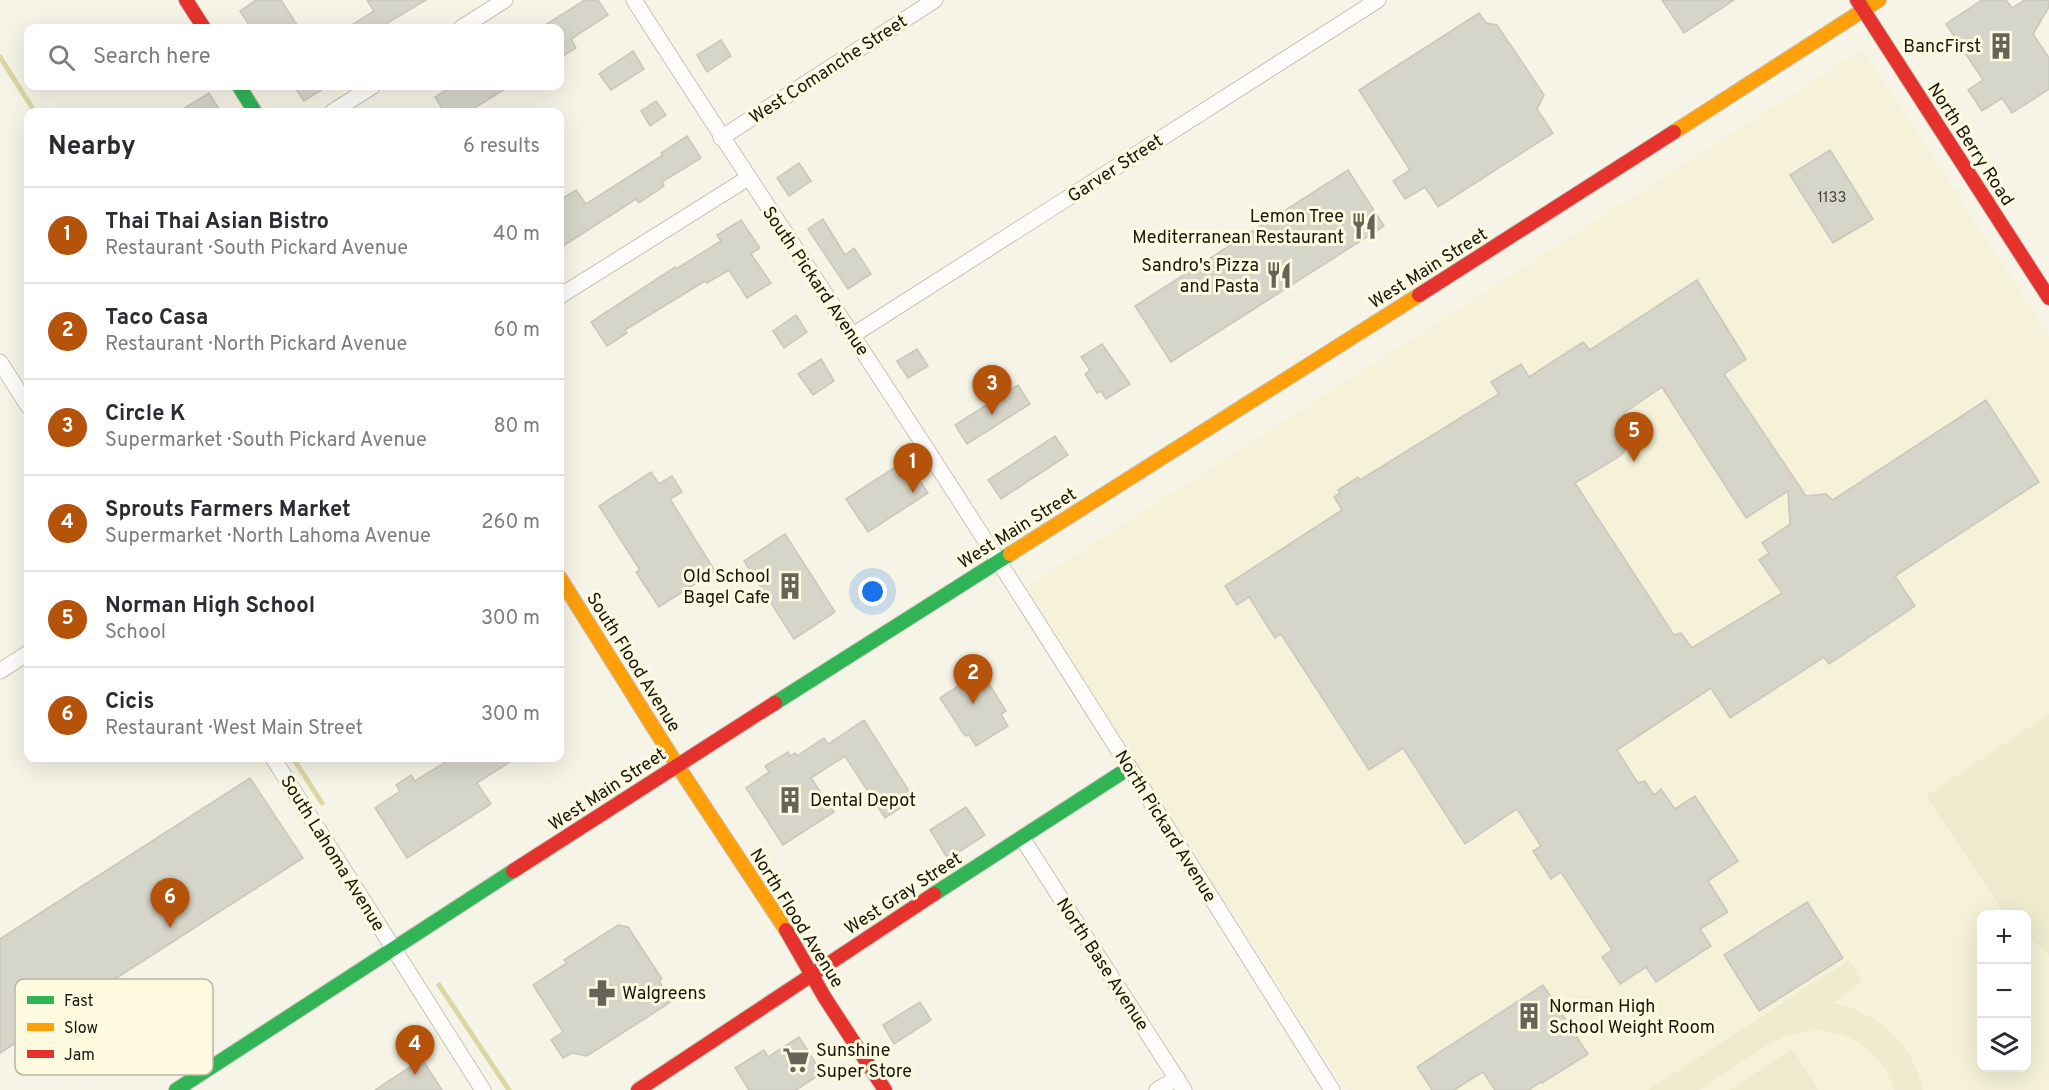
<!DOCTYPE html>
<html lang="en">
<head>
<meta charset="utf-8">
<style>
	body { margin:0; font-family:Overpass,sans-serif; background:#f7f7f7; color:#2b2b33 }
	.controls { position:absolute; right:18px; bottom:18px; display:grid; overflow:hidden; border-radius:12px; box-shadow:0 6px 24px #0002 }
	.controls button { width:54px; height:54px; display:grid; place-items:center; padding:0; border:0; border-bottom:2px solid #e1e1e2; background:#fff; color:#2b2b33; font:30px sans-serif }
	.you { position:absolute; left:873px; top:592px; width:21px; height:21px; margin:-15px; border:4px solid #fff; border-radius:50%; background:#1a73e8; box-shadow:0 0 0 9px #1a73e833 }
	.badge { display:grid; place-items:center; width:39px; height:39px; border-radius:50%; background:#b45309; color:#fff; font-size:20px; font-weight:700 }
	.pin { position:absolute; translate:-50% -50px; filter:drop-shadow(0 2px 3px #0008) }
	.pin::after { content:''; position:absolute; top:32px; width:21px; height:18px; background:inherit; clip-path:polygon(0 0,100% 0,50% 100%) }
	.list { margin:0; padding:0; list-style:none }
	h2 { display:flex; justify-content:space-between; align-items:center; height:78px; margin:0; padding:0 24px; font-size:26px }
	h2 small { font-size:20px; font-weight:400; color:#7c7c81 }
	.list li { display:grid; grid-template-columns:39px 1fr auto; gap:18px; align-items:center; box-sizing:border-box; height:96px; padding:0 24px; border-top:2px solid #e1e1e2 }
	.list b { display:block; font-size:22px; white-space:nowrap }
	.list p { margin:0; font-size:20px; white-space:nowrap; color:#7c7c81 }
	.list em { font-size:20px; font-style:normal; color:#7c7c81 }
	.icon { flex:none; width:33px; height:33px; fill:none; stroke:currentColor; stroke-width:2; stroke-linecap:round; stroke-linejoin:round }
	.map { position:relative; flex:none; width:2049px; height:1090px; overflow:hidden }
	.search { position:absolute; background:#fff; box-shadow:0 6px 24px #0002; left:24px; top:24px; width:540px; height:66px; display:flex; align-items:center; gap:15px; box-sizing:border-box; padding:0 21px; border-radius:12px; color:#7c7c81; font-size:22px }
	.panel { position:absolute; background:#fff; box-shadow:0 6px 24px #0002; left:24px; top:108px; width:540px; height:654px; border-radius:12px }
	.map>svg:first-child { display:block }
	.built { fill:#f5f2d9; fill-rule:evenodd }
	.green { fill:#eeebce }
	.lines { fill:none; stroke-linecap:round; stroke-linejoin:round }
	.stream { stroke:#dcd7a4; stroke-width:5 }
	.building { fill:#d6d5c9; stroke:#c9c7bc; stroke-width:1.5; fill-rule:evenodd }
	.street-casing { stroke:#c5c4b8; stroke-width:17 }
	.fast-casing { stroke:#c5c4b8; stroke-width:16 }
	.slow-casing { stroke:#c5c4b8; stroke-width:16 }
	.jam-casing { stroke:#c5c4b8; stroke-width:16 }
	.street { stroke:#fefdfb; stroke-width:15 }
	.fast { stroke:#30b455; stroke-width:14 }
	.slow { stroke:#ff9f0a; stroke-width:14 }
	.jam { stroke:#e5322d; stroke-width:14 }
	.labels { text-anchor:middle; stroke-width:6; stroke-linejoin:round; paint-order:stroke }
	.number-label { font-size:15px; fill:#48463c }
	.poi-label { font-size:18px; fill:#18170d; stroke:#fdfadf; text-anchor:end }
	.street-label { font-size:18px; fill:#18170d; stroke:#fdfadf }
	.key { fill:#fdfadf; stroke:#b8b6a0; stroke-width:1.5 }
	.key-label { font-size:16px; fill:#18170d }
</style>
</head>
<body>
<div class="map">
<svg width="2049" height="1090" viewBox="0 0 2049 1090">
	<rect width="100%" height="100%" fill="#f6f4e6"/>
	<path class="built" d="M1863 49 2049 336V1090H1346L1023 589ZM1982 914H2026V1068H1982Z"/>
	<g class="green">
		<polygon points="2049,714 2049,956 2027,935 2026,914 2005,914 1926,796"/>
		<path d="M1849 960 1862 982 1832 1003C1877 1011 1914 1045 1923 1090H1894C1888 1069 1875 1052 1855 1041 1804 1012 1763 1048 1722 1075 1715 1079 1707 1087 1699 1090 1689 1090 1659 1090 1648 1090Z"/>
		<polygon points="1792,1049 1819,1090 1729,1090"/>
	</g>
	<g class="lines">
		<g class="stream">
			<polyline points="0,57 35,112"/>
			<polyline points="293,758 322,803"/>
			<polyline points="439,985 509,1090"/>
		</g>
	</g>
	<g class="building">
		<polygon points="256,0 281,0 299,28 251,28 240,11"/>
		<polygon points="367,0 426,0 379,28 347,28 374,11"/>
		<polygon points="585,0 598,0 608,15 571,39 576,48 560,58 560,28 540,28"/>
		<polygon points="1662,0 1734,0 1684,33"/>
		<polygon points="1982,0 2006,0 2012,8 2025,0 2049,0 2049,7 2033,34 2049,58 2049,89 2012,113 2002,98 1982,111 1968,90 1983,80 1946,24"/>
		<polygon points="1479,13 1486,23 1497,25 1544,95 1537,109 1553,133 1438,207 1425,187 1405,199 1393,181 1410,170 1359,90"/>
		<polygon points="721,40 731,56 707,72 697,55"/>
		<polygon points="633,51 644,69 611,90 599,74"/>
		<polygon points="294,86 328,86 304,101"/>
		<polygon points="453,86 510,86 468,112 444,112 435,97"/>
		<polygon points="209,93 221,112 178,112"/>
		<polygon points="656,101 666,115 650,126 641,111"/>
		<polygon points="687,136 701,158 662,182 664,186 639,203 636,199 560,248 560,200 576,190 586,204 663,155 661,153"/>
		<polygon points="1830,150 1873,219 1833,243 1790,175"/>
		<polygon points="799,163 811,181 789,196 777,178"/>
		<polygon points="1348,170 1384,226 1171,362 1135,306"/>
		<polygon points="823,219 845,255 854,248 871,274 848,289 808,229"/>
		<polygon points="741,220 760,248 751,254 771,283 747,298 729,270 707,283 705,281 656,311 625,330 627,333 607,346 591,322 675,267 676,269 721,241 717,235"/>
		<path d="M1697 280 1746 359 1724 374 1806 496 1826 494 1833 500 1986 400 2039 482 1895 576 1915 606 1829 664 1824 657 1730 718 1711 688 1617 750 1638 783 1645 781 1654 795 1661 789 1675 809 1695 796 1738 861 1708 881 1728 912 1700 929 1711 946 1656 982 1646 967 1620 984 1602 957 1612 950 1561 872 1551 879 1533 851 1541 846 1517 809 1465 844 1403 748 1369 770 1281 634 1275 638 1249 597 1237 605 1225 586 1342 510 1334 497 1340 493 1338 490 1358 477 1360 480 1499 394 1491 382 1521 364 1529 377 1583 342 1590 350ZM1662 387 1746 518 1788 491 1790 524 1762 543 1769 553 1759 560 1782 593 1692 648 1681 633 1674 635 1575 483 1620 456 1627 448 1632 436 1624 413Z"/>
		<polygon points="796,315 807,332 784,348 773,331"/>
		<polygon points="1102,344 1130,384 1106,399 1101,391 1097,393 1085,374 1090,370 1081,357"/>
		<polygon points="917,349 928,366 908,378 897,361"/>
		<polygon points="821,359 834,381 813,395 798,374"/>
		<polygon points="1018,385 1030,404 967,444 955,425"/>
		<polygon points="1055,436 1068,455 1001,499 988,480"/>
		<polygon points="906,460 928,493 868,532 846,499"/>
		<polygon points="651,472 659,484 672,476 682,492 670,499 715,571 659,607 636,572 640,570 599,506"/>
		<polygon points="785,534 835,612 794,639 744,561"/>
		<polygon points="981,671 1006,711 1001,714 1008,726 976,746 969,735 965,736 940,698"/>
		<polygon points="864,720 914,799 885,818 845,756 811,778 834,812 783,845 746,788 769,772 765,766 788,752 790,756 795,753 797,756 824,738 828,744"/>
		<polygon points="452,758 516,758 477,783 491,804 407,858 375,808 400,791 396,785 411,775 415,781"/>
		<polygon points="250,778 303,858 0,1053 0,939"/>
		<polygon points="966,807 985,835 948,859 930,830"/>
		<polygon points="1807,902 1843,958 1759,1011 1724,955"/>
		<polygon points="618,925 628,927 662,979 659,981 672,1001 587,1056 572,1053 563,1058 551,1040 563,1032 533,985 567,963 564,960"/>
		<polygon points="1543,985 1588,1054 1542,1083 1541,1082 1529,1090 1495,1090 1483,1072 1454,1090 1432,1090 1417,1067"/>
		<polygon points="920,1002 931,1020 894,1044 883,1025"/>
		<polygon points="799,1037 822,1073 796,1090 749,1090 735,1068 764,1050 768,1057"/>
		<polygon points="422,1059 442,1090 375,1090"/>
	</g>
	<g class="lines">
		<defs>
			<g id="street">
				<path d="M634 0C741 168 853 334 960 501 1086 697 1209 894 1332 1090"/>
				<polyline points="461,28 505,0"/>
				<polyline points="332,112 373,86"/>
				<polyline points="721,138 935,0"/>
				<polyline points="560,296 748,178"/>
				<polyline points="853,335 1378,0"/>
				<polyline points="0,362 28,406"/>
				<polyline points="0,671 28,653"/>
				<polyline points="273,758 483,1090"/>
				<polyline points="1022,838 1184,1090"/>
				<polyline points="1157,1090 1177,1078"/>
			</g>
			<g id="fast">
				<polyline points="239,86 255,112"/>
				<polyline points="775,703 1010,554"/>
				<polyline points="934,894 1129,768"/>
				<polyline points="176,1090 513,871"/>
			</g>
			<g id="slow">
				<polyline points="1674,132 1879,0"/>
				<polyline points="1010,554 1419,295"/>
				<polyline points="560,578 677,765 786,930"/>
			</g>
			<g id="jam">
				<polyline points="186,0 204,28"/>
				<polyline points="1857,0 2049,298"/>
				<polyline points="1419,295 1674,132"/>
				<polyline points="513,871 775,703"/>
				<polyline points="786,930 825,998 885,1090"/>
				<polyline points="638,1090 934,894"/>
			</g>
		</defs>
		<use href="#street" class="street-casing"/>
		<use href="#fast" class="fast-casing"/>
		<use href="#slow" class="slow-casing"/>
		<use href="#jam" class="jam-casing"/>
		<use href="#street" class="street"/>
		<use href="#fast" class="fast"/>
		<use href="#slow" class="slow"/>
		<use href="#jam" class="jam"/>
	</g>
	<defs>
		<symbol id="building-bare" viewBox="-9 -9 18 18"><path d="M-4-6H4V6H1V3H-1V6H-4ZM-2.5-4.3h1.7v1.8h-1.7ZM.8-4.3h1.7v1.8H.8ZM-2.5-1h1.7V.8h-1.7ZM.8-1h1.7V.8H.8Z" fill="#666459" stroke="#fdfadf" stroke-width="2.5" paint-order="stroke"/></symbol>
		<symbol id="restaurant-bare" viewBox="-9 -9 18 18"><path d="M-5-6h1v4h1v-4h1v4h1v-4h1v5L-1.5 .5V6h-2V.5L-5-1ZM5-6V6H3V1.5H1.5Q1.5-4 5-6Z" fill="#666459" stroke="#fdfadf" stroke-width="2.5" paint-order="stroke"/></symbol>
		<symbol id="pharmacy-bare" viewBox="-9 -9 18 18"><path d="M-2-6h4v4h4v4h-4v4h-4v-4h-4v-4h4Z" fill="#666459" stroke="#fdfadf" stroke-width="2.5" paint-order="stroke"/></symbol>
		<symbol id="supermarket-bare" viewBox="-9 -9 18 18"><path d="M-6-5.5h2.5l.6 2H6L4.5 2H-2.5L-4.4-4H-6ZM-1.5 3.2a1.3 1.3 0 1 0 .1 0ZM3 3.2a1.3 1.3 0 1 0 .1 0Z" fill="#666459" stroke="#fdfadf" stroke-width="2.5" paint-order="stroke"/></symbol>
	</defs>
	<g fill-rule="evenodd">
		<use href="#building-bare" x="1982" y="27" width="38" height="38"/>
		<use href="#restaurant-bare" x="1345" y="207" width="38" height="38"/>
		<use href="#restaurant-bare" x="1260" y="256" width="38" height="38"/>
		<use href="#building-bare" x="771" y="567" width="38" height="38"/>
		<use href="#building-bare" x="771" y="781" width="38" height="38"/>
		<use href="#pharmacy-bare" x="583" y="974" width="38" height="38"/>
		<use href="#building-bare" x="1510" y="997" width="38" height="38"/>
		<use href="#supermarket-bare" x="777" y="1041" width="38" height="38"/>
	</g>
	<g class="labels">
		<g class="number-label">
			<text x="1832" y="202">1133</text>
		</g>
		<g class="poi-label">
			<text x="1981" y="52">BancFirst</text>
			<text x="1344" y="222">Lemon Tree<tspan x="1344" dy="21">Mediterranean Restaurant</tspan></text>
			<text x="1259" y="271">Sandro's Pizza<tspan x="1259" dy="21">and Pasta</tspan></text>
			<text x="770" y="582">Old School<tspan x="770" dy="21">Bagel Cafe</tspan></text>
			<text x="810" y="806" text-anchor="start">Dental Depot</text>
			<text x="622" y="999" text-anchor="start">Walgreens</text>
			<text x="1549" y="1012" text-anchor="start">Norman High<tspan x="1549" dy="21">School Weight Room</tspan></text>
			<text x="816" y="1056" text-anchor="start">Sunshine<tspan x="816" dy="21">Super Store</tspan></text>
		</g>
		<g class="street-label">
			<text transform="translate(828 69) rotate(-33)" y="6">West Comanche Street</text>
			<text transform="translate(1971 144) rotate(57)" y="6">North Berry Road</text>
			<text transform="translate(1115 168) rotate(-33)" y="6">Garver Street</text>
			<text transform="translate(1428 268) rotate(-32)" y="6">West Main Street</text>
			<text transform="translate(816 281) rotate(56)" y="6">South Pickard Avenue</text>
			<text transform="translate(1017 528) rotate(-32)" y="6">West Main Street</text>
			<text transform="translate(634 662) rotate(58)" y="6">South Flood Avenue</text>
			<text transform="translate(607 789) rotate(-33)" y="6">West Main Street</text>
			<text transform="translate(1166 826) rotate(58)" y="6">North Pickard Avenue</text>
			<text transform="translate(333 853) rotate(58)" y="6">South Lahoma Avenue</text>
			<text transform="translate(903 893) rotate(-33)" y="6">West Gray Street</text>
			<text transform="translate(797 918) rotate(58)" y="6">North Flood Avenue</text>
			<text transform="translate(1103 964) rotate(57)" y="6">North Base Avenue</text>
		</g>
	</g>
	<rect x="15" y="979" width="198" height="96" rx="9" class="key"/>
	<rect x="27" y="996" width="27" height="8" fill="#30b455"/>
	<rect x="27" y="1023" width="27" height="8" fill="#ff9f0a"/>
	<rect x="27" y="1050" width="27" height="8" fill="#e5322d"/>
	<g class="key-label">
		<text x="64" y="1006">Fast</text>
		<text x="64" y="1033">Slow</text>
		<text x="64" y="1060">Jam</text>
	</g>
</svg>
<div class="controls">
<button>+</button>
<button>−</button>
<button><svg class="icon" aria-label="layers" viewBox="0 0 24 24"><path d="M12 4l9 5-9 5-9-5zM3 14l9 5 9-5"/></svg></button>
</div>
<div class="you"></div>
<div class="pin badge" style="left:913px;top:493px">1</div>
<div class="pin badge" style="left:973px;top:704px">2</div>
<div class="pin badge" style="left:992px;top:415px">3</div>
<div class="pin badge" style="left:415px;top:1075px">4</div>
<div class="pin badge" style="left:1634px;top:462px">5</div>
<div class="pin badge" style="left:170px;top:928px">6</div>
<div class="search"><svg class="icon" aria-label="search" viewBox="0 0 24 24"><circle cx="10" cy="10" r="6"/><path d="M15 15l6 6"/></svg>Search here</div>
<section class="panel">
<h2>Nearby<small>6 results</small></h2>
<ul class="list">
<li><span class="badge">1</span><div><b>Thai Thai Asian Bistro</b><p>Restaurant · South Pickard Avenue</p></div><em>40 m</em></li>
<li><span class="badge">2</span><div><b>Taco Casa</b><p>Restaurant · North Pickard Avenue</p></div><em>60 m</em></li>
<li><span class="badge">3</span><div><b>Circle K</b><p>Supermarket · South Pickard Avenue</p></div><em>80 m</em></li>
<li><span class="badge">4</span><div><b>Sprouts Farmers Market</b><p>Supermarket · North Lahoma Avenue</p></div><em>260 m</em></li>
<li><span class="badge">5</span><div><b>Norman High School</b><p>School</p></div><em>300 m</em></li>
<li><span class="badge">6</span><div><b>Cicis</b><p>Restaurant · West Main Street</p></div><em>300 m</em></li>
</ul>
</section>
</div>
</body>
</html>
